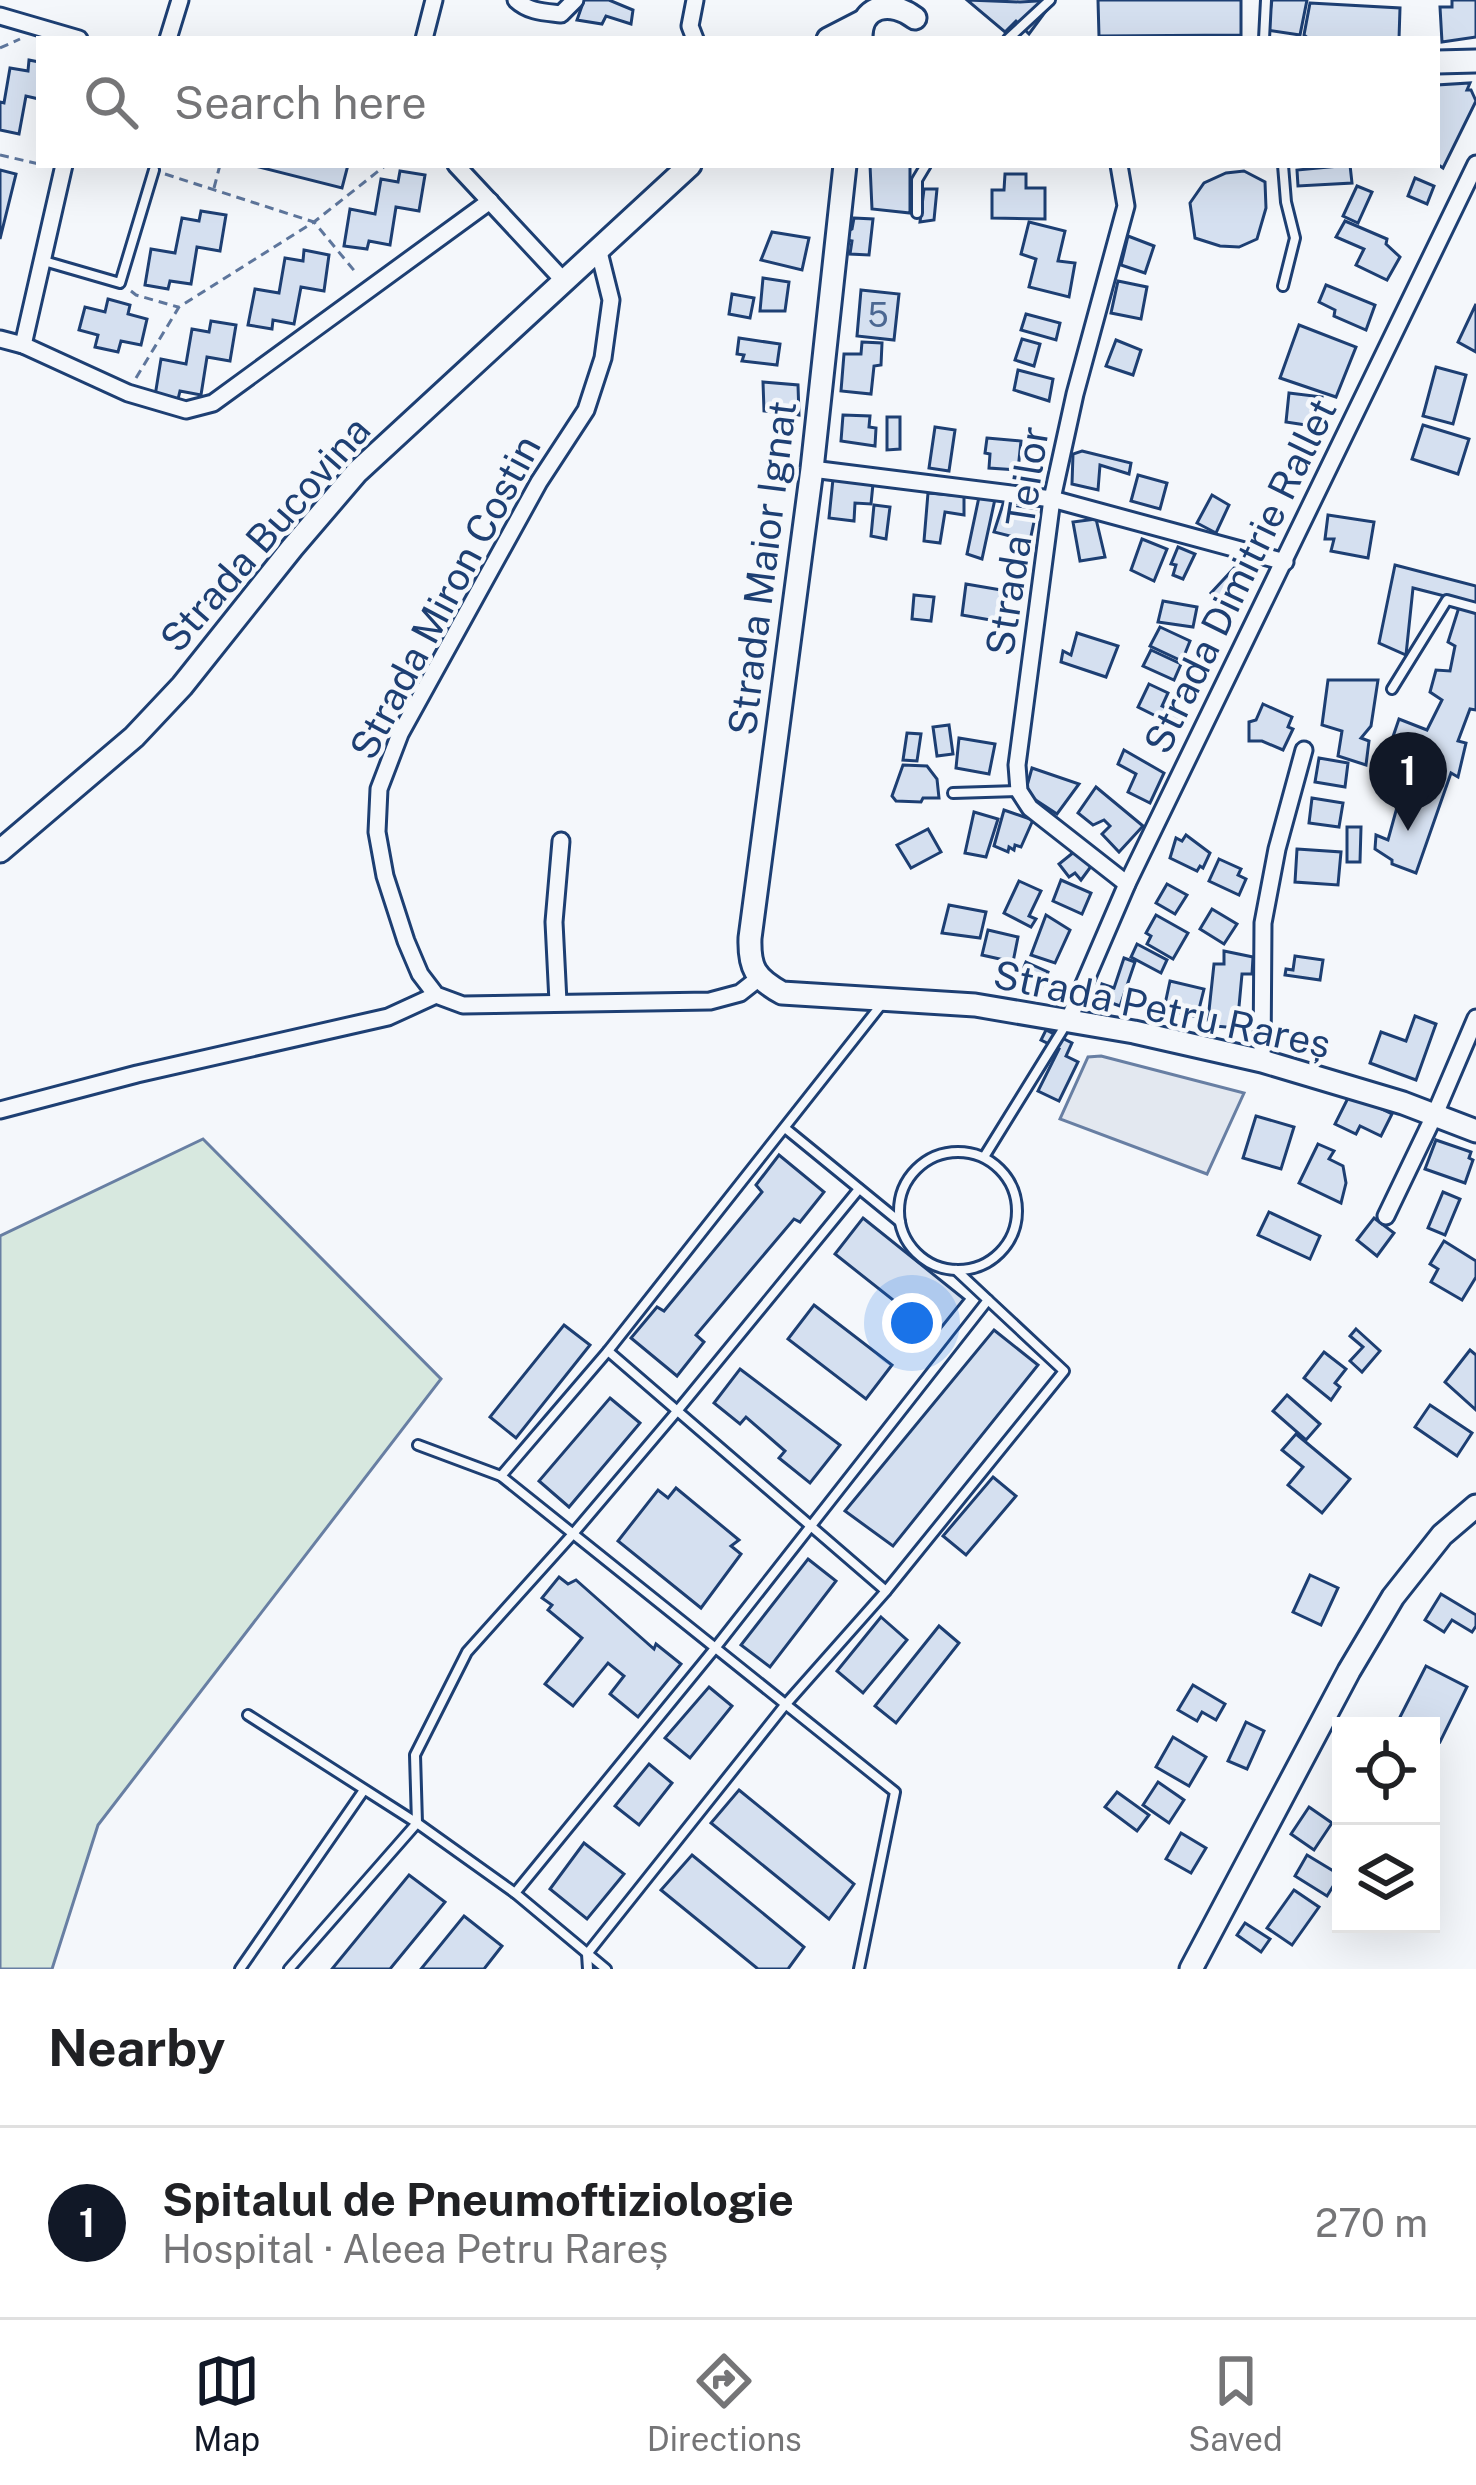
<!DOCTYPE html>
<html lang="en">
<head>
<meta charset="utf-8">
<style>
	body { margin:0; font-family:"Public Sans",sans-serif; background:#f2f2f2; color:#202124 }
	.controls { position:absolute; right:36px; bottom:36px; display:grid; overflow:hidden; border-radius:0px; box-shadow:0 12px 48px #0002 }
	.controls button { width:108px; height:108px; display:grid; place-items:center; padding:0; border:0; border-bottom:3px solid #e0e0e0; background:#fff; color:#202124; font:60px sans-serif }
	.you { position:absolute; left:912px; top:1323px; width:42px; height:42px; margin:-30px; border:9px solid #fff; border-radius:50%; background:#1a73e8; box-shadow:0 0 0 18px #1a73e833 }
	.badge { display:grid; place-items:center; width:78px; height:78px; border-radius:50%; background:#111827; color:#fff; font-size:39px; font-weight:700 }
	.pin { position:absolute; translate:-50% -99px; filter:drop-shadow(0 3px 6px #0008) }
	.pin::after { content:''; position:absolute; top:63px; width:42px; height:36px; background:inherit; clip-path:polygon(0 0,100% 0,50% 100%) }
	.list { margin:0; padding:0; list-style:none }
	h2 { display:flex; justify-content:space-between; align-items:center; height:156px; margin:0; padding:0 48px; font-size:51px }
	h2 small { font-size:39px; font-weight:400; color:#757577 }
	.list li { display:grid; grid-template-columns:78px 1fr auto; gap:36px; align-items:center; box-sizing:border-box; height:192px; padding:0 48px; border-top:3px solid #e0e0e0 }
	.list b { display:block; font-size:45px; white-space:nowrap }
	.list p { margin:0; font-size:39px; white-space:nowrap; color:#757577 }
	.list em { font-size:39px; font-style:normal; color:#757577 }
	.icon { flex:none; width:66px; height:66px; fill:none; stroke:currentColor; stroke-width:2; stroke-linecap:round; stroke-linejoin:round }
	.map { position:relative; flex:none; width:1476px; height:1969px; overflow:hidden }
	.search { position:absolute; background:#fff; box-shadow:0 12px 48px #0002; left:36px; right:36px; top:36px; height:132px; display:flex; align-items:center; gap:30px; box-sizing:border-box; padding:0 42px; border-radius:0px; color:#757577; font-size:45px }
	.sheet { height:348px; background:#fff }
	nav { display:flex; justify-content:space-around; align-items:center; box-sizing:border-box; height:168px; border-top:3px solid #e0e0e0; background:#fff; font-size:33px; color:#757577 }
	nav a { display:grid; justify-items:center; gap:6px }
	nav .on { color:#111827 }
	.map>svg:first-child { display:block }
	.green { fill:#d7e8df; stroke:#687fa3; stroke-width:3 }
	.parking { fill:#e3e8f0; stroke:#687fa3; stroke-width:3 }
	.building { fill:#d5e0f0; stroke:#1d3f73; stroke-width:3 }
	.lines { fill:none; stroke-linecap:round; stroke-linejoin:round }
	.lane-casing { stroke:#1d3f73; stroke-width:14 }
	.street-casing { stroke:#1d3f73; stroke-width:21 }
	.secondary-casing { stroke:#1d3f73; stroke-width:27 }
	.path { stroke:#5e769c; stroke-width:3; stroke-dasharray:9 6; stroke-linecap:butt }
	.lane { stroke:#f4f7fb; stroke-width:8 }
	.street { stroke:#f4f7fb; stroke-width:15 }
	.secondary { stroke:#f4f7fb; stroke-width:21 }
	.labels { text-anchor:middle; stroke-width:9; stroke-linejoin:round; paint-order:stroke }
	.number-label { font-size:33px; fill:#4b6792 }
	.street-label { font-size:39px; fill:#1d3f73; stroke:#f4f7fb }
</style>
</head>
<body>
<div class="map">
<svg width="1476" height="1969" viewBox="0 0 1476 1969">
	<rect width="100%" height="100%" fill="#f4f7fb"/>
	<polygon class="green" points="203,1139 441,1379 98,1825 52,1969 0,1969 0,1236"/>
	<polygon class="parking" points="1101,1056 1244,1093 1207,1174 1060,1119 1088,1057"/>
	<g class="building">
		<polygon points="584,0 609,0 633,10 631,24 606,16 602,24 577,20"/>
		<polygon points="967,0 1020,2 1054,0 1029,34 1016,21 1005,32"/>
		<polygon points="1098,0 1241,0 1241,35 1099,36"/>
		<polygon points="1272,0 1307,0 1300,35 1267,30"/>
		<polygon points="1452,0 1476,0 1476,37 1442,42 1440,7 1452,7"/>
		<polygon points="1310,3 1400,8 1399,39 1309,39 1304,35"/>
		<polygon points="29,60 39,62 39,99 26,96 19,134 0,130 0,102 4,103 10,68 28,71"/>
		<polygon points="1470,83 1467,90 1471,90 1476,101 1443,168 1437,164 1437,85"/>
		<polygon points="251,165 348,165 342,188"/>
		<polygon points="870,165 910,165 910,213 872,209"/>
		<polygon points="1350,165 1352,183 1298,186 1297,170"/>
		<polygon points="0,170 16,174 0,239"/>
		<polygon points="400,171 425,175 419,211 396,207 390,245 369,241 367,249 344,246 350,209 375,214 381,179 398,182"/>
		<polygon points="1244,171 1265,182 1266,208 1257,239 1239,247 1220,246 1195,238 1190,203 1204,183 1226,173"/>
		<polygon points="1005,174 1026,174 1026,188 1045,188 1045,219 992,218 992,190 1004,190"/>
		<polygon points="1415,178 1434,186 1427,204 1408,196"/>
		<polygon points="1357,186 1372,192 1358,223 1343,216"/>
		<polygon points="924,189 937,189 934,220 920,222"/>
		<polygon points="201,211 226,215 220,251 197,247 191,284 170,281 168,289 145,285 151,249 175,253 182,218 199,221"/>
		<polygon points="854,218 873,219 869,255 850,254 852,241 847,240 848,231 852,229"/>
		<polygon points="1345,221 1387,239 1386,244 1400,257 1387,280 1356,265 1364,249 1336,237"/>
		<polygon points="1029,222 1065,231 1058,261 1075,263 1069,297 1029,287 1036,259 1021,254"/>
		<polygon points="772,232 809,238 802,270 761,260"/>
		<polygon points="1128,236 1154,246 1145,273 1121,265"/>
		<polygon points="304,250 329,255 324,291 301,287 294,324 273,320 272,329 248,325 255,289 279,293 285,258 303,261"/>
		<polygon points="763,278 789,282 785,311 760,311"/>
		<polygon points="1118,281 1147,287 1141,319 1111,313"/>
		<polygon points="1326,285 1375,305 1366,330 1334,316 1335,310 1319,302"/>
		<polygon points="861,290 899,294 894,340 857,336"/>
		<polygon points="732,294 754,298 750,318 729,314"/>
		<polygon points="108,299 130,305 128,314 147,319 141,345 121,341 118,352 95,347 98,335 79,330 85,307 105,312"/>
		<polygon points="1476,304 1476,352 1458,342"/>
		<polygon points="1026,314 1060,323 1056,340 1021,330"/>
		<polygon points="211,321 236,325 230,361 207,357 201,395 180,391 178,399 155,396 161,359 186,364 192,329 209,332"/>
		<polygon points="1299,325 1356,347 1336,397 1280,378"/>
		<polygon points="739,338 780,344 777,365 742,361 744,355 737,354"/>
		<polygon points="1022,339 1040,344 1034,366 1015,360"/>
		<polygon points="1116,340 1141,350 1133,375 1106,366"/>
		<polygon points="862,342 882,343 881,365 874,366 871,394 841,391 844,354 861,354"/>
		<polygon points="1436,367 1466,375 1453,424 1423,416"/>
		<polygon points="1018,370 1053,379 1049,401 1014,390"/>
		<polygon points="763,382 798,385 799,415 764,411"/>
		<polygon points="1289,393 1322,397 1319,427 1286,422"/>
		<polygon points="843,415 870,416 869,427 876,428 875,446 841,441"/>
		<polygon points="887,417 900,417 900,449 887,450"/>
		<polygon points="1423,425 1469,439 1458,474 1412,459"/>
		<polygon points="935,427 955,430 949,471 929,468"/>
		<polygon points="987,438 1021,441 1018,470 989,468 990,454 985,453"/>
		<polygon points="1082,451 1131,463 1129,474 1100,465 1098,490 1072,484 1073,454"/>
		<polygon points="1138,475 1167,483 1160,509 1131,501"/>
		<polygon points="833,479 873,484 871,504 855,503 854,521 829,518"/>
		<polygon points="928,493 964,496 964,515 945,512 940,543 924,541"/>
		<polygon points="1212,495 1229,505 1216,533 1197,523"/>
		<polygon points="979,497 995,499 982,559 967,554"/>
		<polygon points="1003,504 1036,512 1030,541 994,532"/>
		<polygon points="874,505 890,507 886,539 871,536"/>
		<polygon points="1328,515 1374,522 1368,558 1331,551 1334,539 1325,539"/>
		<polygon points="1096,519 1105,557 1080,561 1073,522"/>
		<polygon points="1142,539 1167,549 1154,581 1131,570"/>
		<polygon points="1178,547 1195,554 1183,579 1173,575 1176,565 1171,564"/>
		<polygon points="1237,565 1253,580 1225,607 1211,593"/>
		<polygon points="1395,565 1476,586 1476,604 1413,588 1406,655 1379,643"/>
		<polygon points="966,584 1007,591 1002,622 962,615"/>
		<polygon points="914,595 934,597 931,621 912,619"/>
		<polygon points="1163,601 1197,607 1193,627 1158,622"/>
		<polygon points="1460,604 1476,610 1476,710 1470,709 1458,741 1466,743 1458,777 1451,773 1416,873 1392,864 1392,860 1375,849 1376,835 1388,840 1404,782 1382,769 1399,719 1427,730 1442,700 1430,692 1436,670 1450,671 1455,646 1448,642"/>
		<polygon points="1160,627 1190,641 1182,661 1150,646"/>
		<polygon points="1077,633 1118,646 1106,677 1061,662 1063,651 1071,655"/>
		<polygon points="1151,650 1181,664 1174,680 1143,666"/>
		<polygon points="1328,680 1378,680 1371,726 1361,738 1369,741 1366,765 1338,756 1342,731 1322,725"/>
		<polygon points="1149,684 1168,693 1162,706 1188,718 1182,729 1138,707"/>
		<polygon points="1263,704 1292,717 1288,727 1293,729 1283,750 1262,741 1249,741 1249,722 1256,720"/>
		<polygon points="949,725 953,754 937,756 933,727"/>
		<polygon points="907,733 921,734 917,761 903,760"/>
		<polygon points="959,738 995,744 989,774 956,768"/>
		<polygon points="1124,750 1164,773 1150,803 1128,792 1136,774 1118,764"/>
		<polygon points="1319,758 1348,763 1345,787 1315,782"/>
		<polygon points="903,765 927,766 937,779 939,798 923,798 921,802 896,801 892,796"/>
		<polygon points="1032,768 1079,784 1057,814 1025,793"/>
		<polygon points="1096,787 1143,826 1119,852 1102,834 1110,826 1104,820 1093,825 1078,813"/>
		<polygon points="1312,798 1343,803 1339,827 1309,823"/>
		<polygon points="1004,810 1033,820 1021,847 1015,845 1014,850 1009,847 1008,852 994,846"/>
		<polygon points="974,812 998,819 986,857 965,853"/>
		<polygon points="1347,827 1361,827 1360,862 1347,862"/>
		<polygon points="928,829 941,852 911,868 897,845"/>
		<polygon points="1186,835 1210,853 1203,868 1200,866 1197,871 1170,858 1176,838 1182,841"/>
		<polygon points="1297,849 1341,852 1338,885 1295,882"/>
		<polygon points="1074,852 1092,865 1081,880 1075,873 1069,877 1059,864"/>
		<polygon points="1219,859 1241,869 1238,875 1246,879 1239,895 1209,881"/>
		<polygon points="1061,880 1091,893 1082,914 1053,901"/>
		<polygon points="1019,881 1041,891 1029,916 1036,919 1031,927 1004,913"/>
		<polygon points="1167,884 1187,895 1175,914 1156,903"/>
		<polygon points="949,905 986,912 980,938 942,933"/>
		<polygon points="1212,909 1237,924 1224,944 1200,929"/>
		<polygon points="1046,915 1070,930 1055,963 1031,955"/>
		<polygon points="1156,915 1188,933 1173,959 1147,944 1151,936 1146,933"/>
		<polygon points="988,930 1018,937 1013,962 982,955"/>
		<polygon points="1137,944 1167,960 1161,973 1131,957"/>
		<polygon points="1224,951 1253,957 1252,974 1242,974 1237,1028 1215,1026 1216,1020 1208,1020 1214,964 1224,964"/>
		<polygon points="1295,956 1323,960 1320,980 1285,975 1286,969 1293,970"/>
		<polygon points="1124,958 1135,962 1120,1006 1098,998 1102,984 1114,988"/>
		<polygon points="1026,962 1048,972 1039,994 1017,984"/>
		<polygon points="1170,981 1204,989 1197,1017 1164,1009"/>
		<polygon points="1415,1016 1436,1024 1416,1080 1370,1063 1381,1032 1406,1041"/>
		<polygon points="1046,1030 1072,1043 1066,1056 1078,1062 1059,1101 1038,1091 1059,1049 1041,1040"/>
		<polygon points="1350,1094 1392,1114 1381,1136 1360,1126 1356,1134 1335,1124"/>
		<polygon points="1256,1116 1294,1127 1281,1169 1243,1158"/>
		<polygon points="1436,1140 1471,1152 1469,1158 1473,1160 1465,1183 1425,1169"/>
		<polygon points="1318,1144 1334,1151 1329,1159 1343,1166 1346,1183 1341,1203 1299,1183"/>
		<polygon points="779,1155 824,1192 800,1222 794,1219 696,1335 704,1342 677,1376 631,1338 657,1307 664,1311 762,1192 756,1185"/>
		<polygon points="1443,1192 1460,1199 1445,1235 1428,1228"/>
		<polygon points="1269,1212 1320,1236 1310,1259 1258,1235"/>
		<polygon points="863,1218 964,1299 936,1334 835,1254"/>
		<polygon points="1374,1218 1394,1233 1377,1256 1357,1240"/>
		<polygon points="1444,1241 1476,1261 1476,1277 1462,1300 1431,1282 1438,1269 1430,1264"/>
		<polygon points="814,1305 892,1365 866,1399 788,1339"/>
		<polygon points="564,1325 590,1345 516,1438 490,1417"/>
		<polygon points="1356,1329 1380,1351 1362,1372 1350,1361 1363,1347 1350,1336"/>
		<polygon points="994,1330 1038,1365 893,1546 845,1511"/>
		<polygon points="1470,1350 1476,1355 1476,1410 1445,1382"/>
		<polygon points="1324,1352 1346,1369 1335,1383 1340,1387 1331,1400 1304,1378"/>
		<polygon points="740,1369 840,1445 810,1483 779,1458 785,1451 746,1417 740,1424 714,1403"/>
		<polygon points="1287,1395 1320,1424 1306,1440 1273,1411"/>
		<polygon points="610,1398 640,1423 569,1507 539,1481"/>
		<polygon points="1430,1405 1472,1433 1457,1456 1415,1427"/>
		<polygon points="1296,1434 1350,1479 1322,1513 1288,1485 1303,1467 1282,1450"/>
		<polygon points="993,1477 1016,1496 966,1555 943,1536"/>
		<polygon points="676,1488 739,1540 731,1546 741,1554 701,1608 618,1541 658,1490 668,1498"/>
		<polygon points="808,1559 836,1581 770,1667 741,1645"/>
		<polygon points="1310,1575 1338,1588 1321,1625 1293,1612"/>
		<polygon points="559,1577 568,1584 576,1580 654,1649 656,1644 681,1664 638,1717 610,1694 624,1676 608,1663 573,1706 545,1684 582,1638 548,1610 552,1605 542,1598"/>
		<polygon points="1441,1594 1476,1615 1476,1626 1472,1632 1452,1620 1444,1632 1425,1620"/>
		<polygon points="881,1617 907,1640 863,1693 837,1671"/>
		<polygon points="939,1626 959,1643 896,1723 875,1706"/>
		<polygon points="1426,1666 1467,1687 1440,1742 1431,1737 1431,1726 1409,1726 1398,1721"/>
		<polygon points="1193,1685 1225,1704 1216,1720 1202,1712 1197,1721 1178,1710"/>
		<polygon points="709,1687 732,1706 690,1758 665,1738"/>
		<polygon points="1246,1722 1264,1731 1247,1769 1228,1761"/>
		<polygon points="1173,1737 1206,1757 1189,1786 1156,1767"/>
		<polygon points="649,1764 672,1783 639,1825 615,1806"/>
		<polygon points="1158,1782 1184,1800 1169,1823 1143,1805"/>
		<polygon points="739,1790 854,1884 829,1919 711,1823"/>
		<polygon points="1117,1792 1149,1815 1137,1831 1105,1807"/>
		<polygon points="1309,1807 1332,1823 1314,1850 1291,1834"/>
		<polygon points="1181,1833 1206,1848 1191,1873 1166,1859"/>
		<polygon points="584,1843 624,1874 587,1919 550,1889"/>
		<polygon points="692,1855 804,1947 788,1969 758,1969 661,1890"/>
		<polygon points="1307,1855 1340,1875 1327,1896 1295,1876"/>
		<polygon points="409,1875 445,1902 390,1969 332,1969"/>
		<polygon points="1294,1890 1319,1907 1292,1945 1267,1928"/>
		<polygon points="464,1916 502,1946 484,1969 421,1969"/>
		<polygon points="1245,1923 1270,1939 1261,1952 1237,1935"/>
	</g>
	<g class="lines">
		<defs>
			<g id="lane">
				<polyline points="1008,39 1050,0"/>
				<polyline points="1264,39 1266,0"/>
				<polyline points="1283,165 1286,202 1295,238 1283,286"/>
				<polyline points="917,213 917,180 926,165"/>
				<polyline points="44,261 120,283 154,170"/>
				<polyline points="1392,689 1447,600 1476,608"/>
				<polyline points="953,793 1018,791"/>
				<polyline points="785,1128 900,1222"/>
				<circle cx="958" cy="1211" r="59"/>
				<polyline points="984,1157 1065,1026"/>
				<polyline points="608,1351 886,1591"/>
				<polyline points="418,1445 501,1476 895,1792 859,1969"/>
				<polyline points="501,1476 608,1351 881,1005"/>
				<polyline points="248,1715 417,1823 515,1893 606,1969"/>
				<polyline points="515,1893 716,1647 988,1300 956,1270"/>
				<polyline points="240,1969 364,1790"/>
				<polyline points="289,1969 417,1823 415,1755 467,1652 572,1535 678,1410 859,1189"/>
				<polyline points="588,1969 587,1954 785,1705 886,1591 1064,1371 988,1300"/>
			</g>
			<g id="street">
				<path d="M516 0C529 12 544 12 561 14L575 0"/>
				<polyline points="695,0 690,26 695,39"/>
				<polyline points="0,16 79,39"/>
				<polyline points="168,39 180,0"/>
				<polyline points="424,39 434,0"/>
				<polyline points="456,165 563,280"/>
				<polyline points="1119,165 1126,206 1075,394 1052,499 1017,765 1019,791 1030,808 1127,884"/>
				<polyline points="598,248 611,300 603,358 586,410 539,482 400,734 379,789 377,832 385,876 406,941 420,974 436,995 463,1005 710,1001 740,993 759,978"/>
				<polyline points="0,339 23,345 128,393 186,410 213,403 490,201"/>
				<polyline points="23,345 64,165"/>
				<polyline points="812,469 1052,499 1285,562"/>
				<polyline points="558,1002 554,922 561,841"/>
				<polyline points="1069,1019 1127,884 1476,164"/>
				<polyline points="1262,1061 1263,923 1277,849 1304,750"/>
				<polyline points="0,1110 137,1074 388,1017 436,995"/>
				<polyline points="1386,1216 1435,1114 1476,1018"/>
			</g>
			<g id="secondary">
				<polyline points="828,39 863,21"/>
				<path d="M861 39C860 4 892 0 915 18"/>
				<polyline points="1437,62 1476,61"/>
				<path d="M845 165 812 469 750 938C749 968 755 978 782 993L975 1005 1134 1032 1262 1061 1403 1103 1476 1131"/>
				<polyline points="0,851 134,737 182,686 292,548 357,472 690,165"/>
				<polyline points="1191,1969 1349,1671 1393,1597 1442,1535 1476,1506"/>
			</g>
		</defs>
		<use href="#lane" class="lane-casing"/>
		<use href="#street" class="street-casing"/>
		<use href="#secondary" class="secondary-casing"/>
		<g class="path">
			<polyline points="0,48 20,39"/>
			<polyline points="0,155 39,164"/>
			<polyline points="165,174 314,222 357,274"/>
			<polyline points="214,188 220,165"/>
			<polyline points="131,291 136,295 178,307"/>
			<polyline points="136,378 179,307 314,222 386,165"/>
		</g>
		<use href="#lane" class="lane"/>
		<use href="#street" class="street"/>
		<use href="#secondary" class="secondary"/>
	</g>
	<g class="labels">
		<g class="number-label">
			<text x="878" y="327">5</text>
		</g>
		<g class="street-label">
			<text transform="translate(265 534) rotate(-49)" y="14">Strada Bucovina</text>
			<text transform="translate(1017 541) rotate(-81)" y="14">Strada Teilor</text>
			<text transform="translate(762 568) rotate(-83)" y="14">Strada Maior Ignat</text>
			<text transform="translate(1240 576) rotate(-64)" y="14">Strada Dimitrie Rallet</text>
			<text transform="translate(445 597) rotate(-62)" y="14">Strada Miron Costin</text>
			<text transform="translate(1162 1009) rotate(12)" y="14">Strada Petru Rareș</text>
		</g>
	</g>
</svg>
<div class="controls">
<button><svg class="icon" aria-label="locate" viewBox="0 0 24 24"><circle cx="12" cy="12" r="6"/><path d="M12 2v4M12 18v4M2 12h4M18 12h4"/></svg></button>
<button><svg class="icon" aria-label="layers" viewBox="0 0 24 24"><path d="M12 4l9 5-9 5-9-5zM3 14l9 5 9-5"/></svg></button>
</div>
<div class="you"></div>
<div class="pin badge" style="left:1408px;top:831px">1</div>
<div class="search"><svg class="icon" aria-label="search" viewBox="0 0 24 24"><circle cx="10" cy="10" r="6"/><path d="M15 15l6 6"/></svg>Search here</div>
</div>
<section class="sheet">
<h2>Nearby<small></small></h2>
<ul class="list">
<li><span class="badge">1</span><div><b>Spitalul de Pneumoftiziologie</b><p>Hospital · Aleea Petru Rareș</p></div><em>270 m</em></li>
</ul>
</section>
<nav>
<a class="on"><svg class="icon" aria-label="map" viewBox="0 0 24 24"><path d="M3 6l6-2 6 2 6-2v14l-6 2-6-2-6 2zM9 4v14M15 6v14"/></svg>Map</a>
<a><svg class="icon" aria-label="directions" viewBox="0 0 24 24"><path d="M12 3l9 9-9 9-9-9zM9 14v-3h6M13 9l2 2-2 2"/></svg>Directions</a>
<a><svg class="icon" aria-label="saved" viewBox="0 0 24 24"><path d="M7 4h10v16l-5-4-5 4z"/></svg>Saved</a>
</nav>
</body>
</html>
